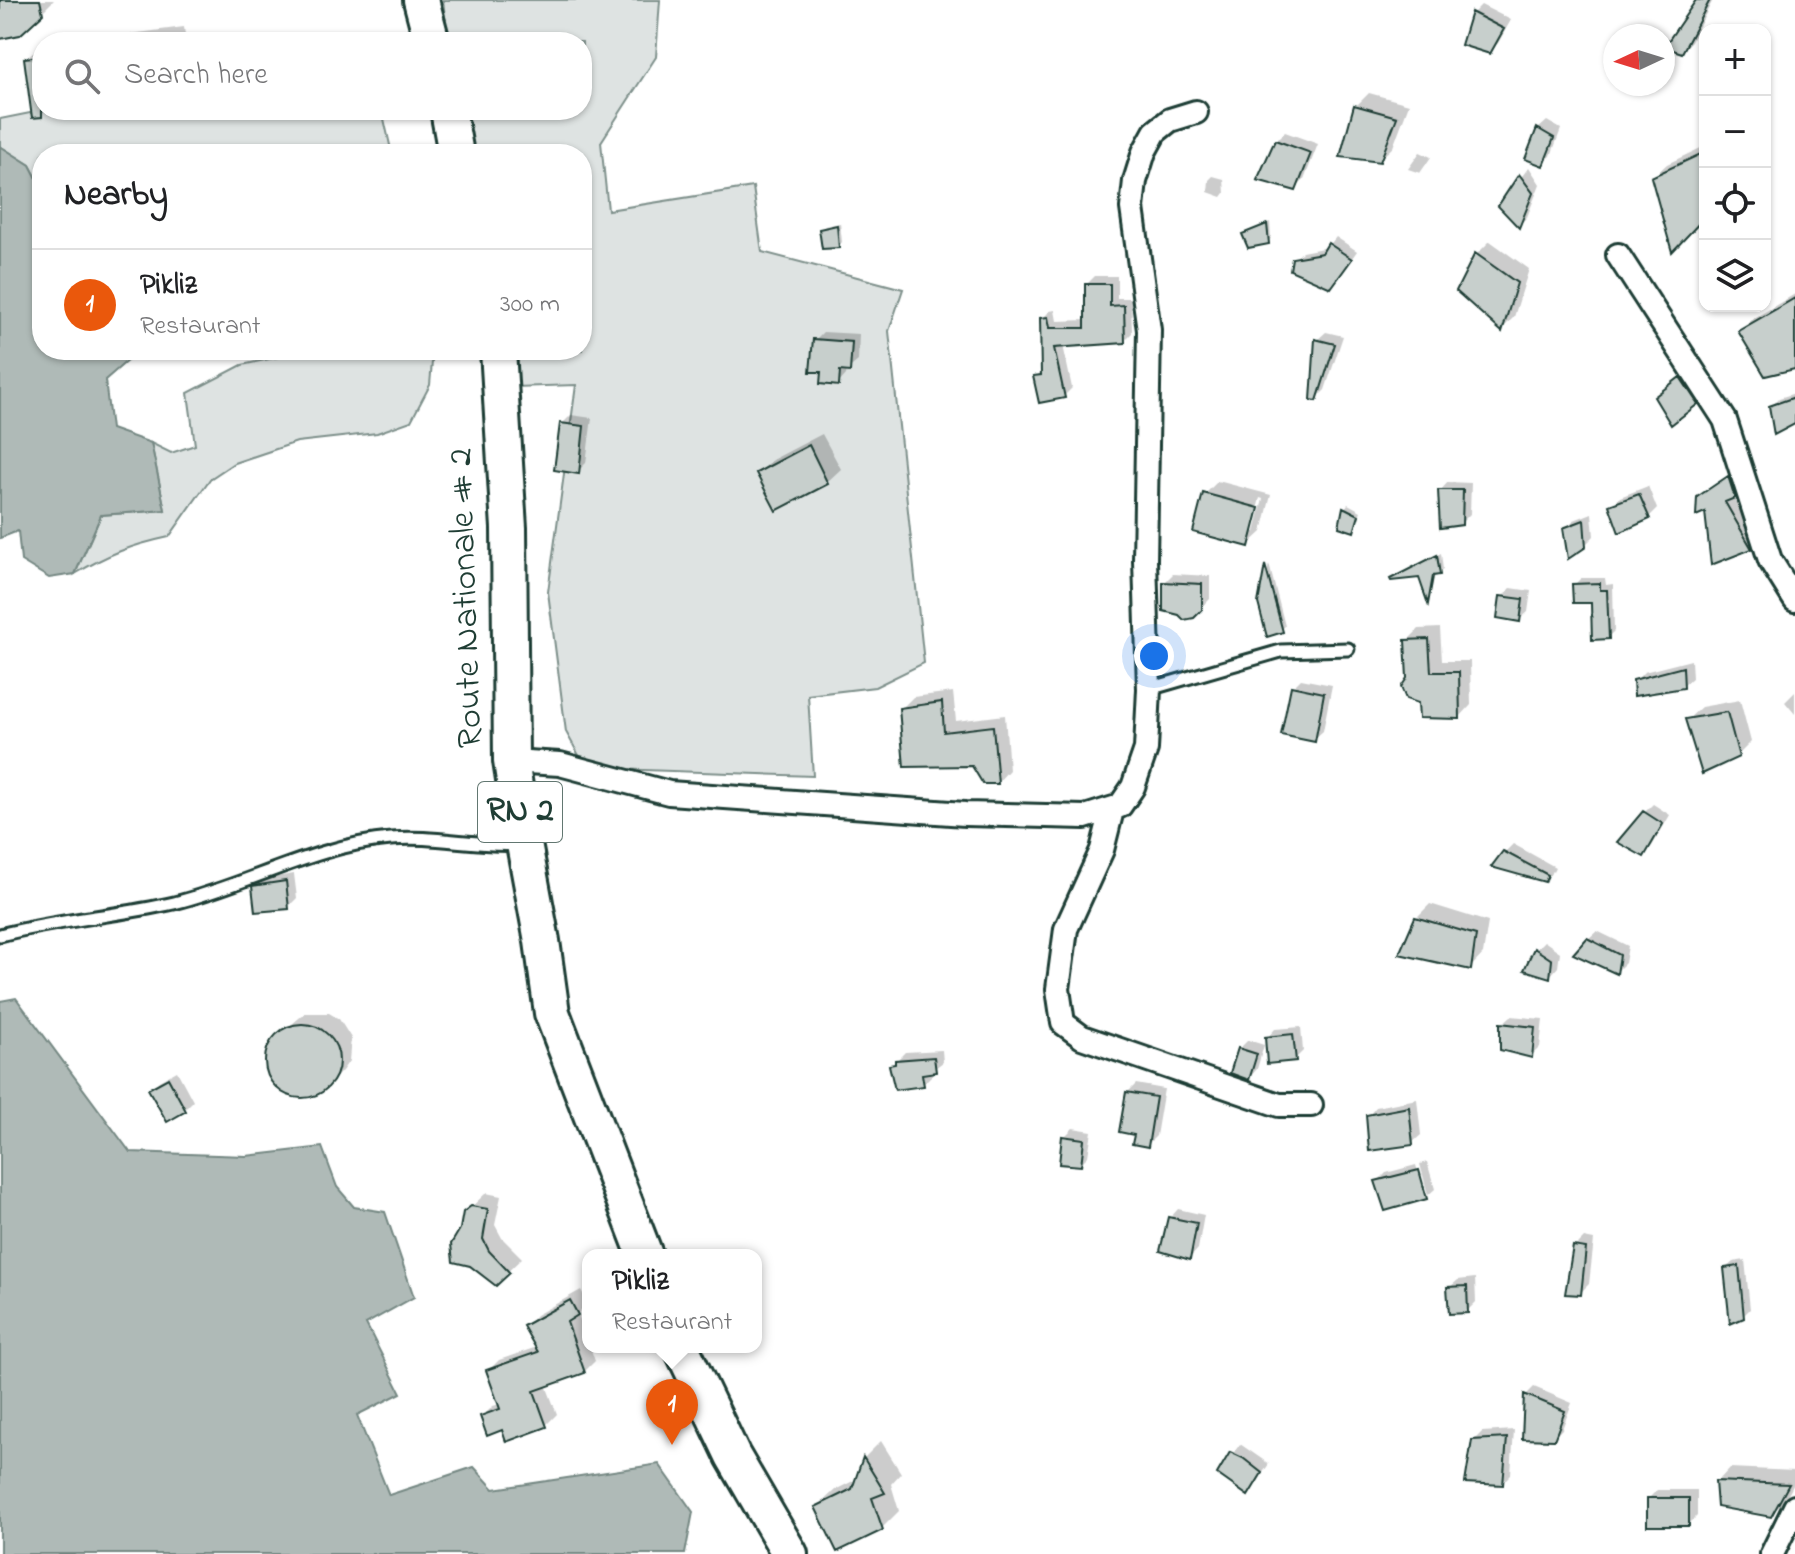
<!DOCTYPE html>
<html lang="en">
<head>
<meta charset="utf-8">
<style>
  body { margin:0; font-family:"Indie Flower",sans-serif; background:#f2f2f2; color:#202124 }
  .controls { position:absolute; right:24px; top:24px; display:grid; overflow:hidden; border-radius:16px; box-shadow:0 2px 6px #0004 }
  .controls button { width:72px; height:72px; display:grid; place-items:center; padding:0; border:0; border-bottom:2px solid #e0e0e0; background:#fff; color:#202124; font:40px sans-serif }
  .compass { position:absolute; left:1603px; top:24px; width:72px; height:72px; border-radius:50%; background:#fff; box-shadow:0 2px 6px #0004; rotate:266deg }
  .you { position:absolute; left:1154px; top:656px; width:28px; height:28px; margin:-20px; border:6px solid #fff; border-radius:50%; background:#1a73e8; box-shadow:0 0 0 12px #1a73e833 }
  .badge { display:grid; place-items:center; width:52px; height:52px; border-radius:50%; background:#ea580c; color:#fff; font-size:26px; font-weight:700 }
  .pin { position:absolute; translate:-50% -66px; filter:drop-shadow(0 2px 4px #0008) }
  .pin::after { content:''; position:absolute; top:42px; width:28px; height:24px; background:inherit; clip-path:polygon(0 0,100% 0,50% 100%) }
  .popup { position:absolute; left:582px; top:1249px; width:180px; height:104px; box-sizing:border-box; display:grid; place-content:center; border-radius:16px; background:#fff; filter:drop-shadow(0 2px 6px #0005); font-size:26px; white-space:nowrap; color:#757577 }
  .popup b { font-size:30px; color:#202124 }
  .popup::after { content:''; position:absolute; left:50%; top:100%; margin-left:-16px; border:16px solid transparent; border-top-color:#fff }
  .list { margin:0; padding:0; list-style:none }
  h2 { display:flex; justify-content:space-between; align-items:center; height:104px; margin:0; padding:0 32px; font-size:34px }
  h2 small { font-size:26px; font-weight:400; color:#757577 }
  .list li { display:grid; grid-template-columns:52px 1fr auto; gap:24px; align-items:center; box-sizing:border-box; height:112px; padding:0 32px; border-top:2px solid #e0e0e0 }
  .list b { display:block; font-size:30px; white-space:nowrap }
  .list p { margin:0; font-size:26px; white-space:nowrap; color:#757577 }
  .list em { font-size:26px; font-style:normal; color:#757577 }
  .icon { flex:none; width:44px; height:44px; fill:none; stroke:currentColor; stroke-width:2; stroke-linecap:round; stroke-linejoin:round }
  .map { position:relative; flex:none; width:1795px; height:1554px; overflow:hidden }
  .search { position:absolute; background:#fff; box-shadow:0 2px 6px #0004; left:32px; top:32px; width:560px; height:88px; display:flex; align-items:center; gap:20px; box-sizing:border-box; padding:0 28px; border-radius:32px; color:#757577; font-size:30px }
  .panel { position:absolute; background:#fff; box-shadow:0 2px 6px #0004; left:32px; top:144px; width:560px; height:216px; border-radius:32px }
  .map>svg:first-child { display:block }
  .green { fill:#dee3e2; stroke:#7e908b; stroke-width:2 }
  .water { fill:#afbab7; stroke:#758883; stroke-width:2 }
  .shadow { fill:#0003; fill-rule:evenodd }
  .building { fill:#c7cfcc; stroke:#1f3d34; stroke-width:2 }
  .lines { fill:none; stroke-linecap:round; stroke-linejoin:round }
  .lane-casing { stroke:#1f3d34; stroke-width:17 }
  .street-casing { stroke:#1f3d34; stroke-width:28 }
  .primary-casing { stroke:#1f3d34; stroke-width:40 }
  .lane { stroke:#fff; stroke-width:11 }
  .street { stroke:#fff; stroke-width:22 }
  .primary { stroke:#fff; stroke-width:34 }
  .labels { text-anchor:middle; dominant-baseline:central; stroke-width:6; stroke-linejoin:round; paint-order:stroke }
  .shield { fill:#fff; stroke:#627771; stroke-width:2 }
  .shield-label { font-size:34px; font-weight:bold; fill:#1f3d34 }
  .street-label { font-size:36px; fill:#1f3d34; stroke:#fff }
</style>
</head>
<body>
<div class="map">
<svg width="1795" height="1554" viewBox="0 0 1795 1554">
  <rect width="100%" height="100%" fill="#fff"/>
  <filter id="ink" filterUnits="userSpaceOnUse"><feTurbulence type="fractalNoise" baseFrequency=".0125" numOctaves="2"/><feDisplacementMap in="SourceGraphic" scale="16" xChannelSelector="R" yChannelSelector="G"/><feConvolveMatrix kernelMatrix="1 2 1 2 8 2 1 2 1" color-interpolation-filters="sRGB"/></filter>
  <g filter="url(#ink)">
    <path class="green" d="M443 0H660L656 57 601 142 608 210 753 187 762 252 903 289 889 331 924 663 875 687 808 695 813 776 586 768 566 732 548 592 576 385 514 387 507 350H582V154H468L459 110H582V42H448Z
      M45 110H382L392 154H42V188L30 165 0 146V119Z
      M311 350H433L430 385 411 421 377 433 297 442 234 463 210 479 169 537C132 545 108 554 75 574L101 515 165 510 151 443 171 453 195 445 188 393 242 365Z"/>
    <path class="water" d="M0 146 30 165 42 188V350H123L128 360 105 380 111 429 151 443 165 510 101 515 75 574 49 578 21 561 18 531 0 538Z
      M16 998 130 1152 246 1156 322 1147 337 1187 354 1207 385 1212 414 1297 366 1324 401 1393 357 1415 389 1495 474 1467 494 1489 659 1464 693 1512 685 1554H0V1001Z"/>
    <path class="shadow" d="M0 0H54L42 12 0 37Z
      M1699 0H1713L1691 42 1682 51Z
      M1481 5 1511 20 1498 43 1489 52 1473 13Z
      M184 27 186 42H68Z
      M42 45V91L26 59Z
      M1369 93 1409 104 1393 147 1379 160 1356 106Z
      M1547 121 1561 129 1551 156 1542 164 1538 129Z
      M1285 132 1318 144 1304 180 1295 189 1276 141Z
      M1705 146V215L1653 177 1667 164Z
      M1420 152 1431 157 1420 173 1408 169Z
      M1529 167 1540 184 1527 217 1519 225 1500 205Z
      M1213 176 1224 179 1225 193 1222 197 1208 192 1209 180Z
      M1270 222 1271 238 1268 242 1245 234Z
      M840 223 842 242 839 246 821 230 825 226Z
      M1336 237 1357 251 1338 278 1294 259 1302 252 1328 247Z
      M1490 241 1529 269 1514 317 1502 329 1458 291 1477 254Z
      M1095 276H1117V298H1131L1132 333 1124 341 1063 345 1072 388 1064 396 1036 377 1043 370 1042 319 1050 311 1055 310 1057 321 1087 320V284Z
      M1795 294V367L1740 331 1754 318Z
      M823 332 859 334 858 361 847 370 846 375 838 384 823 370 815 340Z
      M1326 332 1343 336 1325 390 1316 399 1317 340Z
      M1690 370 1705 394 1696 402 1665 389Z
      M1795 393V422L1771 407 1779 398Z
      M571 415 592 418 586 463 578 471 562 424Z
      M822 434 841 469 827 482 777 508 759 473 772 460Z
      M1737 470 1743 488 1735 496 1759 539 1751 547 1699 498Z
      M1218 481 1271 495 1262 532 1248 545 1205 494ZM1260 498 1263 499 1255 532H1251Z
      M1448 482 1471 483 1470 514 1461 523 1440 491Z
      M1648 486 1657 509 1648 518 1612 506 1620 497Z
      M1348 504 1361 511 1354 529 1341 526 1345 508Z
      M1592 513 1594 536 1585 545 1565 529 1574 520Z
      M1441 553 1443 570 1435 574 1429 601 1421 575 1393 579Z
      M1269 564 1285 626 1281 630 1260 603Z
      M1173 574 1210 576V599L1201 608 1165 582Z
      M1581 578H1605L1606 585 1613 584 1614 631 1608 637 1593 601 1574 585Z
      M1511 588 1531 591 1528 612 1519 620 1502 597Z
      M1440 628 1442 661H1470L1471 705 1460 717 1420 701 1409 679 1407 641 1419 629Z
      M1691 660 1692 678 1683 686 1635 681 1644 672Z
      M1301 679 1332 685 1323 731 1314 739 1293 687Z
      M953 692 956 721 1005 715 1009 770 998 782 901 709 913 697Z
      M1795 692V714L1785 702Z
      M1740 700 1751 742 1738 755 1687 720 1701 707Z
      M1653 804 1670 815 1652 846 1643 854 1645 812Z
      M1513 844 1555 867 1553 871 1545 880 1504 853Z
      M294 874 297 898 288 907 254 887 263 879Z
      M1430 904 1488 922 1483 954 1470 968 1416 918Z
      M1597 931 1628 946 1625 963 1616 972 1588 939Z
      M1544 941 1560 952 1558 967 1550 976 1535 950Z
      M305 1013H329L339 1019 351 1038 349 1061 342 1071 328 1085 308 1097 285 1093 276 1086 266 1064 272 1041Z
      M1511 1016 1543 1019 1540 1047 1531 1056 1502 1024Z
      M1301 1027 1303 1051 1295 1059 1267 1038 1275 1029Z
      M1248 1040 1264 1045 1257 1069 1249 1078 1239 1049Z
      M942 1050 943 1062 931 1071 932 1075 923 1084 892 1065 905 1052Z
      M177 1071 193 1101 185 1109 150 1090 159 1081Z
      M1136 1084 1164 1089 1156 1136 1147 1145 1136 1133 1127 1093Z
      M1417 1099 1421 1135 1412 1143 1368 1116 1376 1107Z
      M1073 1128 1092 1131 1088 1156 1080 1164 1064 1137Z
      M1427 1162 1435 1189 1426 1197 1377 1182 1386 1173 1416 1165 1424 1195H1428L1420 1164Z
      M486 1193 501 1196 495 1225 502 1238 522 1258 496 1283 462 1230 465 1213Z
      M1178 1209 1204 1215 1198 1249 1190 1258 1170 1218Z
      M1584 1238 1594 1240 1589 1284 1580 1293 1575 1247Z
      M1745 1260 1750 1309 1743 1316 1726 1268 1733 1262Z
      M1475 1278 1476 1302 1467 1311 1449 1288 1458 1280Z
      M581 1290 588 1303 578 1313 588 1347H590L595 1361 584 1372 546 1385 557 1414 546 1425 503 1428 482 1417 493 1406 500 1404 488 1371 499 1360 537 1347 526 1326 536 1315Z
      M1534 1387 1572 1403 1562 1429 1553 1438 1526 1395Z
      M1514 1430 1511 1474 1502 1483 1473 1441 1482 1432Z
      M881 1441 901 1473 891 1484 899 1511 881 1529 817 1507 835 1490 857 1479 864 1458Z
      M1240 1444 1269 1464 1248 1494 1219 1473Z
      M1730 1468 1795 1471V1482L1784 1502 1770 1515 1717 1482Z
      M1657 1490H1697V1516L1689 1524 1649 1498Z"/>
    <path class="building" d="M0 0H40L43 14 20 35 0 39Z
      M1696 0H1710L1682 53 1664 47Z
      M1471 12 1504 29 1490 54 1461 45Z
      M42 56V117L32 118 24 58Z
      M1354 105 1397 117 1380 162 1340 157Z
      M1537 128 1554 138 1543 166 1525 159Z
      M1275 140 1311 153 1296 191 1257 180Z
      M1705 152V217L1672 252 1651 177Z
      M1519 174 1533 193 1519 228 1498 206Z
      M1267 224 1269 244 1248 248 1242 234Z
      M837 225 839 248 822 249 819 229Z
      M1328 243 1352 259 1331 288 1290 270 1292 258 1322 253Z
      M1475 253 1517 283 1502 332 1456 291Z
      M1085 284H1110V306L1124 305 1125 343 1054 348 1065 398 1039 403 1033 376 1041 375 1040 318 1048 317 1050 328H1085Z
      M1795 298V369L1765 376 1738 331Z
      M813 339 852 342 850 372 840 371 839 386 820 384 821 372H810Z
      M1315 339 1335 344 1317 401 1311 400Z
      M1680 377 1698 404 1671 425 1654 397Z
      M1795 397V424L1774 435 1769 406Z
      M560 423 584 426 579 474 554 470Z
      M809 445 828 484 776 511 756 473Z
      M1728 476 1735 498 1725 502 1752 549 1711 565 1705 512 1696 516 1697 497Z
      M1438 490H1463L1462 525 1440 528Z
      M1203 493 1259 508 1249 547 1193 532Z
      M1639 494 1650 519 1619 533 1609 505Z
      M1343 507 1359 515 1354 532 1339 527Z
      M1584 520 1586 547 1568 559 1563 528Z
      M1437 555 1440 575 1433 576 1428 604 1419 578 1391 581 1390 579Z
      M1265 565 1283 632 1267 637 1258 603Z
      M1163 582 1202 584V610L1194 618 1184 620 1179 615 1163 611Z
      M1600 583V590H1607L1609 639 1592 640 1591 603H1573L1572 584Z
      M1500 596 1523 599 1520 622 1497 618Z
      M1429 639 1431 672H1459L1460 719 1419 718 1418 703 1406 699 1401 687 1407 678 1405 640Z
      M1683 667 1684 688 1634 696 1633 680Z
      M1291 686 1324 693 1315 742 1281 735Z
      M942 702 944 732 993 726 998 784H983L972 766 904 767 899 708Z
      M1727 712 1739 757 1702 774 1685 719Z
      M1643 811 1663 824 1644 857 1617 842Z
      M1503 851 1548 875 1545 882 1491 867Z
      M286 881 289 909 255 912 252 886Z
      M1415 917 1476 935 1471 970 1399 954Z
      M1587 938 1620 955 1617 974 1573 954Z
      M1534 948 1552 960 1550 978 1524 970Z
      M1500 1023 1535 1027 1532 1058 1500 1050Z
      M265 1061a37 37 0 1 1 74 0a37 37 0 1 1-74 0Z
      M1293 1034 1296 1061 1267 1064 1265 1037Z
      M1238 1048 1257 1054 1249 1080 1230 1073Z
      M934 1057 936 1072 922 1074 924 1086 895 1090 889 1065 895 1064V1060Z
      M168 1078 186 1111 167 1122 148 1089Z
      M1126 1092 1156 1097 1148 1147 1132 1144 1134 1135 1119 1132Z
      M1409 1107 1413 1145 1369 1151 1366 1115Z
      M1062 1136 1084 1139 1081 1166 1059 1164Z
      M1419 1170 1427 1199 1385 1211 1375 1181Z
      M471 1206 488 1209 483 1239 489 1251 510 1273 496 1286 470 1266 453 1262 451 1244 460 1229 463 1212Z
      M1168 1217 1197 1223 1190 1260 1160 1251Z
      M1573 1246 1586 1248 1581 1295 1565 1294Z
      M1739 1266 1744 1318 1730 1324 1724 1268Z
      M1467 1286 1468 1313 1449 1314 1447 1287Z
      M570 1300 578 1315 567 1322 585 1373 534 1391 547 1427 506 1442 502 1430 487 1436 480 1416 500 1409 486 1370 538 1352 523 1326Z
      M1524 1394 1565 1411 1554 1440 1522 1439Z
      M1507 1438 1503 1485 1465 1483 1472 1440Z
      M1230 1452 1243 1458 1262 1473 1248 1496 1217 1474Z
      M863 1457 885 1493 872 1498 883 1530 837 1552 815 1507 852 1489Z
      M1715 1481 1789 1484 1771 1517 1717 1507Z
      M1647 1498H1689V1526H1647Z"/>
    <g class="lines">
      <g class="lane-casing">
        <path id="lane" d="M1149 689 1281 651 1348 649
          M0 935C57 920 117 916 174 903 248 885 315 845 391 839 434 835 476 847 519 844"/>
      </g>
      <g class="street-casing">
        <path id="street" d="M1618 255 1725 420 1770 560 1795 600
          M511 761 560 764 669 793 965 814 1085 817 1120 806 1133 787 1146 749 1149 689 1145 560 1149 330 1132 208 1135 181 1144 152 1155 132 1170 120 1196 112
          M1112 810 1102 850 1066 929 1058 989 1063 1023 1082 1037 1279 1105H1311
          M1772 1554 1795 1507"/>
      </g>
      <g class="primary-casing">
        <path id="primary" d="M421 0 432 42
          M448 110 456 154
          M498 350 509 528 511 761 524 844 542 941 552 1013 645 1255
          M681 1347 733 1456 790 1554"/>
      </g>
      <use href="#lane" class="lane"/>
      <use href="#street" class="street"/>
      <use href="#primary" class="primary"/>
    </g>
  </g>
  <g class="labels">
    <rect class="shield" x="478" y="782" width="84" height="60" rx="6"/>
    <g class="shield-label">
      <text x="520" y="812">RN 2</text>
    </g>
    <g class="street-label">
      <text transform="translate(467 598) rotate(-92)">Route Nationale # 2</text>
    </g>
  </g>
</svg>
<div class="controls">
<button>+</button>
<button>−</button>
<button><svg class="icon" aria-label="locate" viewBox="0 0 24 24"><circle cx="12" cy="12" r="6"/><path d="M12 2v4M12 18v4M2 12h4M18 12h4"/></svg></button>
<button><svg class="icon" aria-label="layers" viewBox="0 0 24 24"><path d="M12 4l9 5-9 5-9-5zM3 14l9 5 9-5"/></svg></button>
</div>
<svg class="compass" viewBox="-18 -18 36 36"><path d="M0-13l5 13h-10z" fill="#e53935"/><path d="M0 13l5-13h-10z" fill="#757577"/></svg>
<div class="you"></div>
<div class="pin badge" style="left:672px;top:1445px">1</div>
<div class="popup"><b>Pikliz</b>Restaurant</div>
<div class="search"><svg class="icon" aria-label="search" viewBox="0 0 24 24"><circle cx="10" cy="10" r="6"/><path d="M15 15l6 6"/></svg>Search here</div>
<section class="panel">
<h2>Nearby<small></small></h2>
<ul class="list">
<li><span class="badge">1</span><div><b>Pikliz</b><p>Restaurant</p></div><em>300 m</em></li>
</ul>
</section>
</div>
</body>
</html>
